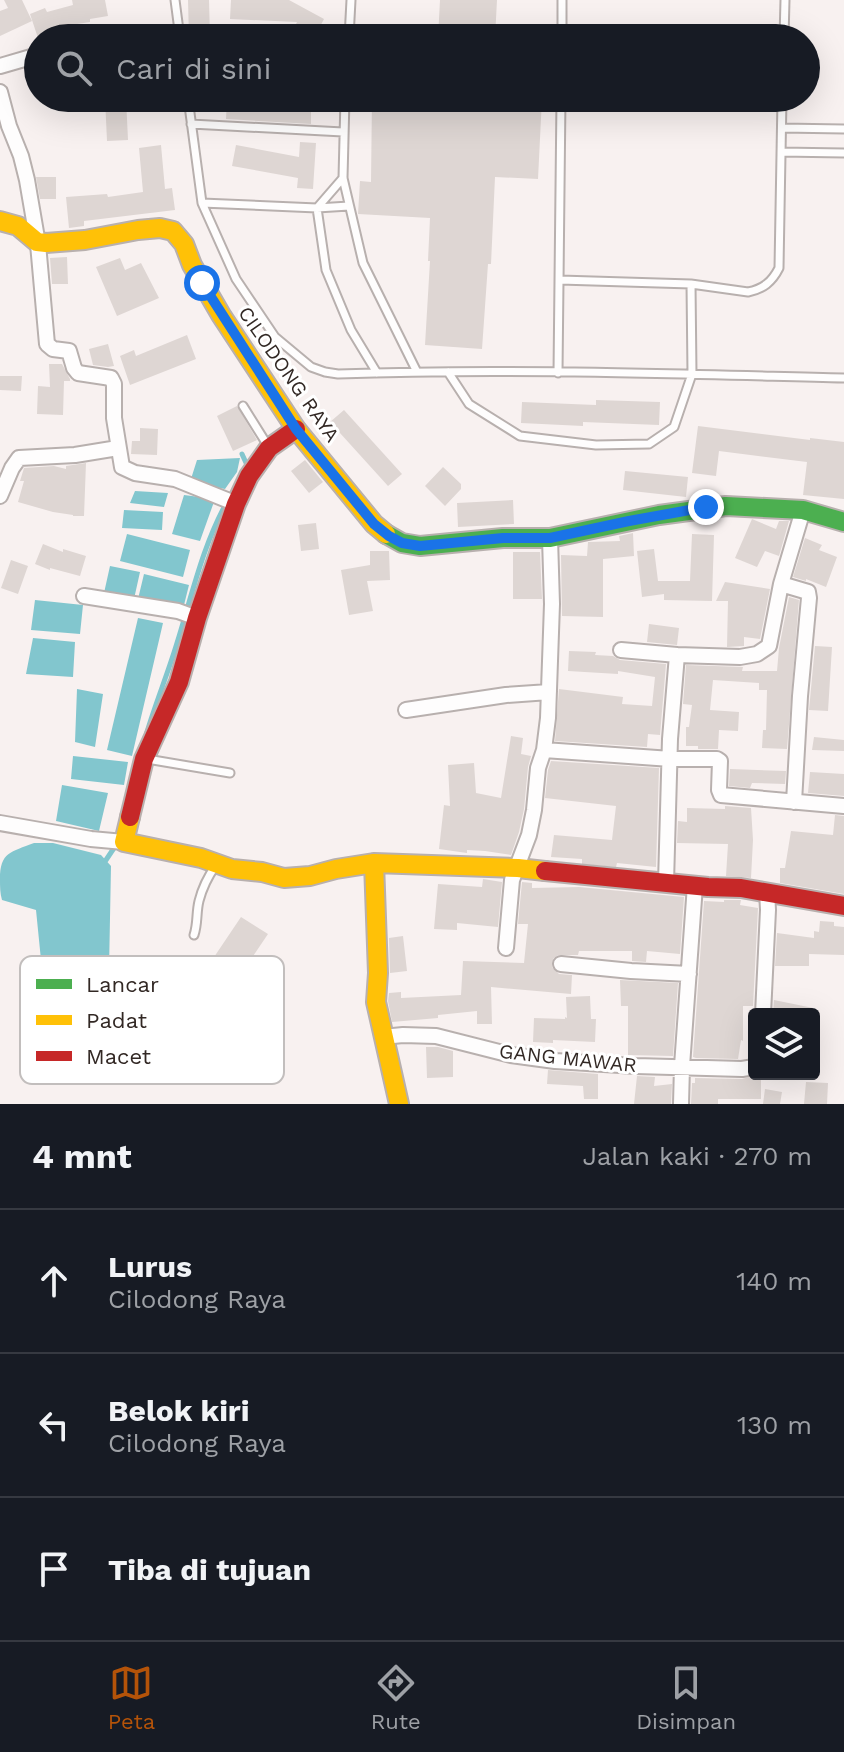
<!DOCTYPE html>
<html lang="id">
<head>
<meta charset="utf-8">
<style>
  body { margin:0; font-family:"Work Sans",sans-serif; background:#242831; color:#f1f3f6 }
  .controls { position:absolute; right:24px; bottom:24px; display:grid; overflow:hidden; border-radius:8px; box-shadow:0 8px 32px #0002 }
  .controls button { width:72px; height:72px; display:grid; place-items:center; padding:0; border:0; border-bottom:2px solid #363941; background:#171b24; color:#f1f3f6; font:40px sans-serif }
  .stop { position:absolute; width:24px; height:24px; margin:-18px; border:6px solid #1a73e8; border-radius:50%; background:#fff }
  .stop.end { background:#1a73e8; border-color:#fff; box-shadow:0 2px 8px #0008 }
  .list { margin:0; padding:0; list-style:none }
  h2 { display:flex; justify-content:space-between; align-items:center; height:104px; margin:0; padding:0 32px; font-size:34px }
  h2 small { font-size:26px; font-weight:400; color:#9ea1a6 }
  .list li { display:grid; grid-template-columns:52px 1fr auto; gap:24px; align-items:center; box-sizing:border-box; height:144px; padding:0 32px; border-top:2px solid #363941 }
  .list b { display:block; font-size:30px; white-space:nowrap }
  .list p { margin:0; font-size:26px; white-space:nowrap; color:#9ea1a6 }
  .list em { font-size:26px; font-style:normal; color:#9ea1a6 }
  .icon { flex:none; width:44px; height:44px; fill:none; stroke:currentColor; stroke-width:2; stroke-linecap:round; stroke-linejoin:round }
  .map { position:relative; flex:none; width:844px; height:1104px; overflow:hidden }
  .search { position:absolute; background:#171b24; box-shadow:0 8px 32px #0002; left:24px; right:24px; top:24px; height:88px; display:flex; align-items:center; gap:20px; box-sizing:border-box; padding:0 28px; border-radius:44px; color:#9ea1a6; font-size:30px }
  .sheet { height:536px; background:#171b24 }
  nav { display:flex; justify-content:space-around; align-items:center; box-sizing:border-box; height:112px; border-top:2px solid #363941; background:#171b24; font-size:22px; color:#9ea1a6 }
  nav a { display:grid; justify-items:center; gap:4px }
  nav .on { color:#b45309 }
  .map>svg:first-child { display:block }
  .water { fill:#82c6ce }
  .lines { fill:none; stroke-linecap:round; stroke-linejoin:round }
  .stream { stroke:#82c6ce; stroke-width:5 }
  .building { fill:#ded6d3 }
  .lane-casing { stroke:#b8b0ae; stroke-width:11 }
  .street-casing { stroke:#b8b0ae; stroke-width:18 }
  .fast-casing { stroke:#b8b0ae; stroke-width:22 }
  .slow-casing { stroke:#b8b0ae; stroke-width:22 }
  .jam-casing { stroke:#b8b0ae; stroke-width:22 }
  .lane { stroke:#fefdfd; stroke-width:7 }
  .street { stroke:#fefdfd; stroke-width:14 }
  .fast { stroke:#4caf50; stroke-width:18 }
  .slow { stroke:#ffc107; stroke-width:18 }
  .jam { stroke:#c62828; stroke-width:18 }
  .route { stroke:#1a73e8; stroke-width:10 }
  .labels { text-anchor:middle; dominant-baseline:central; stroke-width:6; stroke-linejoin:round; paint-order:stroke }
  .street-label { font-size:20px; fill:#322824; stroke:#fff }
  .key { fill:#fff; stroke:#c2bebd; stroke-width:2 }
  .key-label { font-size:22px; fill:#322824 }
</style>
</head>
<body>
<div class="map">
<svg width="844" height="1104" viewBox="0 0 844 1104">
  <rect width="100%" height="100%" fill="#f8f1f0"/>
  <path class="water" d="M240 458 237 472 225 489 190 482 197 460Z
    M135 491 168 493 164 507 130 503Z
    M184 495 215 499 200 541 172 534Z
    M124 510 163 512 162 530 122 528Z
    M127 534 190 550 183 577 120 561Z
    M110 566 140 572 134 599 104 593Z
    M144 574 189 585 183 609 138 599Z
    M35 600 83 605 80 634 31 630Z
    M138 618 163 623 132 756 107 750Z
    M33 638 75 642 73 677 26 674Z
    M77 689 103 694 95 747 75 742Z
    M73 756 128 762 124 785 71 779Z
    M62 785 108 793 99 831 56 821Z
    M34 843H53L101 855 111 866 109 970H42L36 910 2 900C0 893 0 887 0 879 0 852 11 852 34 843Z"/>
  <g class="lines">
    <path class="stream" d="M242 454 247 465 246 467
      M147 732C156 702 168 673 177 643 192 595 203 544 228 500
      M106 860 114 848"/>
  </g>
  <path class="building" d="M4 0H22L32 21 0 36V11L8 8Z
    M72 0H105L108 16 90 19V22L71 25 72 27 54 33 55 35 38 38 30 14 45 8 47 12 73 5Z
    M188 0H209L210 38H189Z
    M231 0H289L324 19 314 38H289L297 22 230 19Z
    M440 0H497L495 38H438Z
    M105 98H126L128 140 107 141Z
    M227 98 311 100V124L226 119Z
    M321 98H338V111L320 110Z
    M372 98H542L538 179 495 177 491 264H488L482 349 425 345 430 261H428L430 218 358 214 360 181 371 182Z
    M300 142 316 143 313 189 297 188 298 178 232 166 236 145 299 157Z
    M161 145 165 189 172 188 175 210 84 221V226L69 228 66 197 107 194 108 197 143 192 139 148Z
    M36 177H56V199H40Z
    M67 257 68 284H52L50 258Z
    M120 258 125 270 141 263 159 298 117 316 96 267Z
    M187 335 196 359 130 385 120 356 134 350 136 356Z
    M108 344 114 366 108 367 93 365 89 349Z
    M49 364H62L70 379V381H64L63 415 37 414 38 386 50 387Z
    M0 376H22L21 391 0 390Z
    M596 400 660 402 659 425 583 422V426L521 423 522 402 596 405Z
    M237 406 257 440 233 451 217 416Z
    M344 410 402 474 388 486 330 422Z
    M698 426 810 440V438L844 442V499L803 495 807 462 719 451 716 476 692 473Z
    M140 428 158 429 157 455 131 454 132 441H140Z
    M305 460 323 482 309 493 291 471Z
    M86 463 84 516H73V515L53 512 18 502 24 481H20L24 468 54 466 66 469V466Z
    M443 467 461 484V489L445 506 425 486Z
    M625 471 688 477 686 497 623 490Z
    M513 500 514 524 458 527 457 503Z
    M752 519 776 529 779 521H789L779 556 765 551 757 567 735 558Z
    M316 523 319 549 301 551 298 525Z
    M633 533 634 556 603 559V617L562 616 561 555 587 556 588 542 620 541 619 536Z
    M692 534 714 535 712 601 664 600V594L642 597 637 551 654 549 658 581H690Z
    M805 538 822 545 819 550 837 557 826 587 806 579V581L793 577Z
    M43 544 63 552V549L86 556 80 576 50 568V570L35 564Z
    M370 551H389L390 580 367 581 373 611 349 615 341 570 370 565Z
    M513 552H540L542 599H513Z
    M11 560 28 566 18 594 1 588Z
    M725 582 770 589 760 639 744 637V646L727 647 728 601H716Z
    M789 597 799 600 787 749 762 748 763 730H766L767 690H759V683L713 680 710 710 739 712 738 731 719 730 718 749H698V746H686V727H689L692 705 683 704 686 665 743 667 742 671H777L779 648Z
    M649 624 679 628 677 645 647 642Z
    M815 646 832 647 828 711 809 710Z
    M569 651 596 652 595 655 613 656 620 660 666 664 660 735 648 734 647 747 555 741 559 689 623 697 622 704 652 706 655 677 618 671V674L568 671Z
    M511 736 523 738 521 754 531 756 528 767 524 809 519 832 511 855 485 851 467 850V853L439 849 444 805 450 806 448 765 474 763 476 793 501 798Z
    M814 737 844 740V751L812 750Z
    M551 761 659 768 656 867 617 863 616 867 582 864V859L551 857 554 835 612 840 616 806 545 798 548 770Z
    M730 769 786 771 785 784 752 783 750 788 729 786Z
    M810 772 844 774V796L808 793Z
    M725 806 751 808 753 840 751 878 726 876 728 844 677 843 678 821 687 822V808L725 809Z
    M835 815 844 816V894L780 883V868H785L791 831 833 835Z
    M483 879 502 882 498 927 457 923V930L434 929 438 884 482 887Z
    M522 882 532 883V888L579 887 684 897 680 954 647 951 646 962 632 961V951H579L578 955H558L553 959 552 967 559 974 572 975 571 994 491 987 492 1024H477V1011L438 1015V1018L392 1022 388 1001 389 993 401 992V998L461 995 463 961 524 963 528 924H518Z
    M724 900H741L740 905 758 908 753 1006H743V1041L741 1040 738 1059 696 1058 693 1057 704 901 724 902Z
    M241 917 268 934 235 983 208 966Z
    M820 921 834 922V926L844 927V955L809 954V966H775L777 933 814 938V931L819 932Z
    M403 936 407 971 390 973 389 938Z
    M620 980 678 983 673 1056 628 1055V1006H621Z
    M590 996 591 1019H596L595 1042 553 1040V1043L533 1042 534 1018 565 1019V1017L567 1018 566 997Z
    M774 1000 813 1008 812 1014H773Z
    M426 1047H438L453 1051V1077L427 1078Z
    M548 1070 598 1074V1099H584L583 1086 547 1084Z
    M761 1074V1099H718V1104H691L692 1083H695V1078L742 1079Z
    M637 1076 655 1077 654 1086 672 1084 671 1104H634Z
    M806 1082 828 1083 827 1104H804Z
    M765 1089 782 1092 780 1104H763Z"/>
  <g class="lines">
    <g class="lane-casing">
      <path id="lane" d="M175 0 180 38
        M349 38 351 0
        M562 38V0
        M784 38 785 0
        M188 98 202 203 317 208 349 206
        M345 98 343 178 363 263 417 372
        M191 124 343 132
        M782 128 844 129
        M781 152 844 153
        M343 178 317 208 326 270 351 330 377 373
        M202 203 236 279 275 337 311 367 325 372 338 374C507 368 676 374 844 378
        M560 280 691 284
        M448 372 469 404 520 436 596 445 649 444 674 427 692 374 691 284 748 292C763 289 772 282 779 268L782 98
        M558 373 561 98
        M243 406 268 446
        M147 759 230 773
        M194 935C198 923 196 913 199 901 202 889 209 875 216 865"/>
    </g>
    <g class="street-casing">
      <path id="street" d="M0 66 38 55
        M0 92 9 126 21 156 27 180 38 244 47 344 53 349 69 351 74 368 78 373 111 378 114 384V418L122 467 135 473 175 479 232 502
        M0 496 12 468 19 458 75 455 118 448
        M84 596 178 611 197 618
        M621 650 677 655
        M406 710 506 695 549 692
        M544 750 671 759H717L720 761 719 790 721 795 844 806
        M794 802 800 696 809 598 808 592 781 584 803 510
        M0 823 91 839 124 842
        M666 883 670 739 677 655 740 657 757 654 769 646 781 584
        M506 948 512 880 529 835 534 810 538 768 544 750 548 718 552 604 550 538
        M561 964 631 971 689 974
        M763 1014 768 910 767 891
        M383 1037 403 1035 436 1036 511 1055 555 1061 636 1066 742 1069 754 1067
        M681 1104 682 1066 695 885"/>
    </g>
    <g class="fast-casing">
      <path id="fast" d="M386 534 402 543 420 546 503 538H550L659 515 726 506 803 510 844 522"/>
    </g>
    <g class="slow-casing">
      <path id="slow" d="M0 221 18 226 37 242 46 243 85 240 138 230 160 228 173 231 184 244 192 265 221 315 296 429 374 524 386 534
        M130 817 124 842 201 858 232 869 262 872 284 878 310 876 336 869 374 863
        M399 1104 376 1002 378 973 374 863 518 868 545 871"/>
    </g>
    <g class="jam-casing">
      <path id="jam" d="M130 817 144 759 179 682 197 618 236 504 249 476 269 448 296 429
        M545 871 708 887 741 888 844 906"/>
    </g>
    <use href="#lane" class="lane"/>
    <use href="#street" class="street"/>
    <use href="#fast" class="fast"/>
    <use href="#slow" class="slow"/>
    <use href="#jam" class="jam"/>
  </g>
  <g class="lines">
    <path class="route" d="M202 283 296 429 374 524 389 536 402 543 420 546 503 538H550L629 521 706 507"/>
  </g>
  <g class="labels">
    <g class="street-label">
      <text transform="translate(289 374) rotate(55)">CILODONG RAYA</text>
      <text transform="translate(568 1058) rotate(6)">GANG MAWAR</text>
    </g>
  </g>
  <rect x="20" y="956" width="264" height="128" rx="12" class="key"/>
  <rect x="36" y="979" width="36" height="10" fill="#4caf50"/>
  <rect x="36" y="1015" width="36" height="10" fill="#ffc107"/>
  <rect x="36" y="1051" width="36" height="10" fill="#c62828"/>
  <g class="key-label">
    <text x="86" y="992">Lancar</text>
    <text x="86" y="1028">Padat</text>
    <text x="86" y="1064">Macet</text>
  </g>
</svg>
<div class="controls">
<button><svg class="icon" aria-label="layers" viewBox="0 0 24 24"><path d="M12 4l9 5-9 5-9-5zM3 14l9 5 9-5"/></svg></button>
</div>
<div class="stop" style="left:202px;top:283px"></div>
<div class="stop end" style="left:706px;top:507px"></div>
<div class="search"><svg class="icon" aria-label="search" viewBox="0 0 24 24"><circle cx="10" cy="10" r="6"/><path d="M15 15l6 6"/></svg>Cari di sini</div>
</div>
<section class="sheet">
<h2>4 mnt<small>Jalan kaki · 270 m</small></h2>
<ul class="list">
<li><svg class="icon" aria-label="ahead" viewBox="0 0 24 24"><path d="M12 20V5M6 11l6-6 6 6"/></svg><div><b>Lurus</b><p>Cilodong Raya</p></div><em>140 m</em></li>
<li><svg class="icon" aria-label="left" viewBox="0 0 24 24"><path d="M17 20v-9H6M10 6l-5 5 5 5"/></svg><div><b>Belok kiri</b><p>Cilodong Raya</p></div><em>130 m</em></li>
<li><svg class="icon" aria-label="arrive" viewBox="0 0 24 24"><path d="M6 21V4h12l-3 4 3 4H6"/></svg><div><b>Tiba di tujuan</b></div></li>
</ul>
</section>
<nav>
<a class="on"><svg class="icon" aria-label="map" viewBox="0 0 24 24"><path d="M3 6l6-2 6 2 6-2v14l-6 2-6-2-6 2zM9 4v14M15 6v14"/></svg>Peta</a>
<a><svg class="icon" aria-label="directions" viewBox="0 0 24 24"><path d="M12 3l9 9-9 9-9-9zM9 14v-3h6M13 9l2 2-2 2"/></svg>Rute</a>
<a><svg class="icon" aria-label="saved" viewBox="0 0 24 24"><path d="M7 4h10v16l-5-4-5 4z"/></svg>Disimpan</a>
</nav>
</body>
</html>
